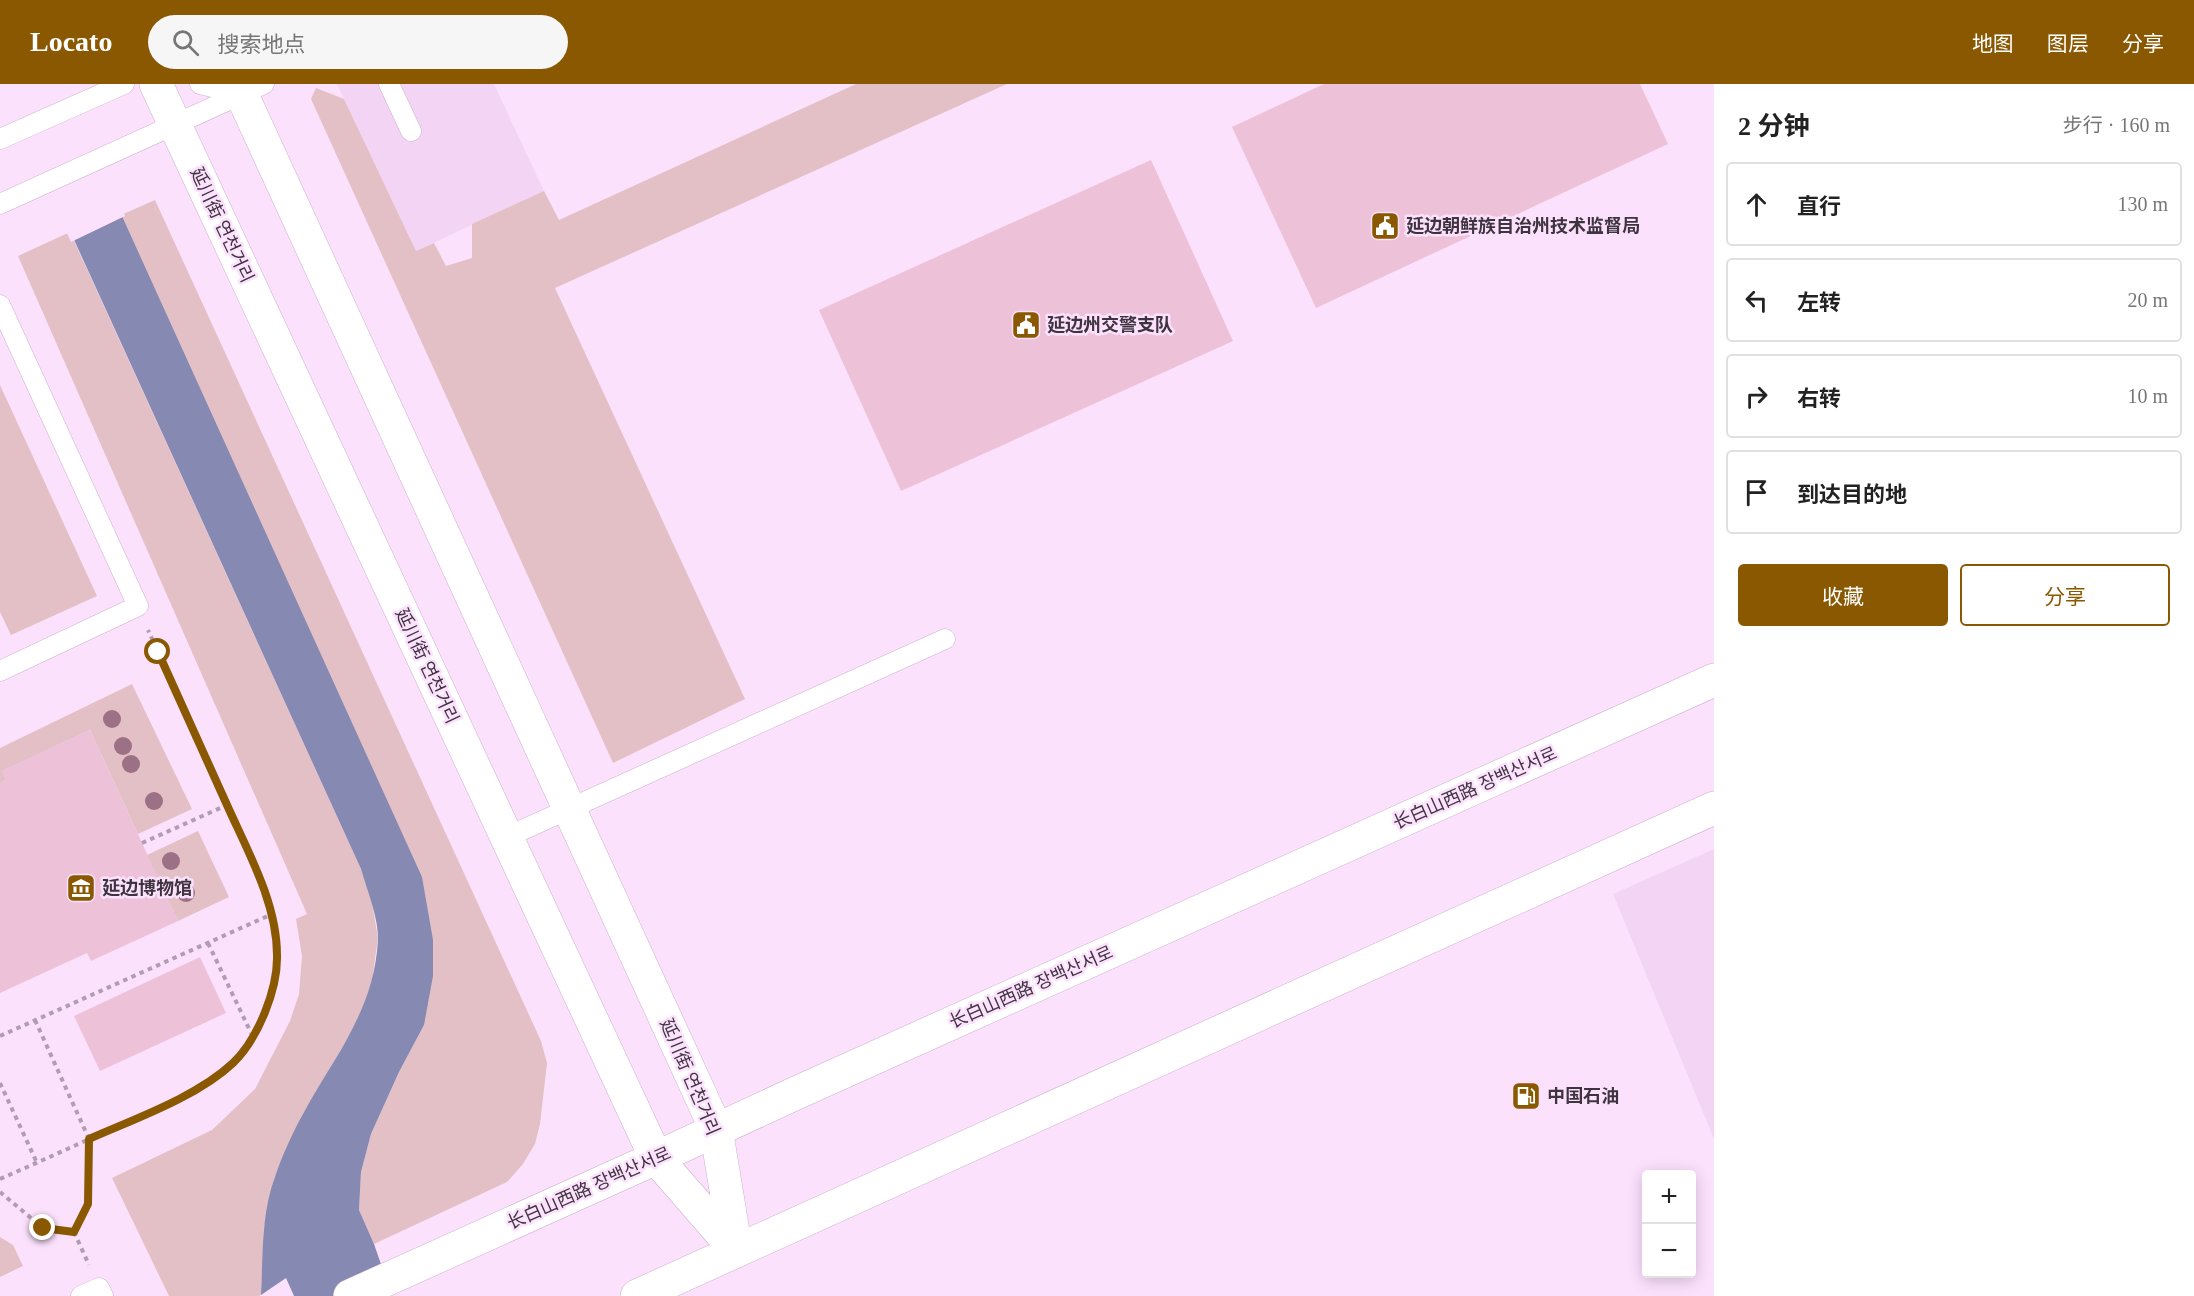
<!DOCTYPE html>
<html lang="zh">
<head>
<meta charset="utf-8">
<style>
  body { margin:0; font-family:"Times New Roman","Noto Sans SC","Noto Sans KR",serif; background:#f6f6f6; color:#222 }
  .controls { position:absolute; right:18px; bottom:18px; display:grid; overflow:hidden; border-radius:6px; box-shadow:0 3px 15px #0003 }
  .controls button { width:54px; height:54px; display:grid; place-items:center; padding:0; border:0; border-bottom:2px solid #e0e0e0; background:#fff; color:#222; font:30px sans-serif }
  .stop { position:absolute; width:18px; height:18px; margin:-14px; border:4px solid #895800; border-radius:50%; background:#fff }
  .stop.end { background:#895800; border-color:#fff; box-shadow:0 2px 6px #0008 }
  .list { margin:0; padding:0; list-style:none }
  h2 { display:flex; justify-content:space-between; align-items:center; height:78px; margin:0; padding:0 24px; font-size:26px }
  h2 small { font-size:20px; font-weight:400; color:#767676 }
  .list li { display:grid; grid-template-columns:39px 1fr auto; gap:18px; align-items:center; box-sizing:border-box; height:84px; margin:0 12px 12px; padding:0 12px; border:2px solid #e0e0e0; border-radius:6px }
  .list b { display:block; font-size:22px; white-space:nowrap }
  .list em { font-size:20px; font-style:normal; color:#767676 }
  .actions { display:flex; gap:12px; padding:18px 24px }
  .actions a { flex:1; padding:14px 0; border:2px solid #895800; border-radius:6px; text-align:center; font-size:21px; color:#895800 }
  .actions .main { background:#895800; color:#fff }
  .icon { flex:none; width:33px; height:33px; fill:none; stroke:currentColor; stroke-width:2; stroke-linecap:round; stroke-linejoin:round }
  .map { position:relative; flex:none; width:1714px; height:1212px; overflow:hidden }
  header { display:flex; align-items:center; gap:36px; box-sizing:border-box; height:84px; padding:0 30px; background:#895800; color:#fff }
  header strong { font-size:28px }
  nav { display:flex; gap:33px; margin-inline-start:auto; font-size:21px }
  .search { width:420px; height:54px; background:#f6f6f6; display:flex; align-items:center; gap:15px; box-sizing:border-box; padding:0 21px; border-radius:33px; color:#767676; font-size:22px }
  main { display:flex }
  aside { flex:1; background:#fff }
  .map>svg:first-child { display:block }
  .built { fill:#f3d4f5 }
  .green { fill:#e3c0c5 }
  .water { fill:#8689b1 }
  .pier { fill:#fce1fd }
  .building { fill:#edc1d8 }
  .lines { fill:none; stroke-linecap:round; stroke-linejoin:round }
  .service-casing { stroke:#cbb1cc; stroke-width:21 }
  .secondary-casing { stroke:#cbb1cc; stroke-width:34 }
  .primary-casing { stroke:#cbb1cc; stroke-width:34 }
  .path { stroke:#b19db2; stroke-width:4; stroke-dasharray:4.5 4.5; stroke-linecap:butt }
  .service { stroke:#fff; stroke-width:20 }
  .secondary { stroke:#fff; stroke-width:33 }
  .primary { stroke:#fff; stroke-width:33 }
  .tree { fill:#9c7085 }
  .route { stroke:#895800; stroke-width:8 }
  .labels { text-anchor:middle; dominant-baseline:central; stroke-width:5; stroke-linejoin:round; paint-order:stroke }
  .street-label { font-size:18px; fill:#3e343f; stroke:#fce1fd }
  .poi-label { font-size:18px; font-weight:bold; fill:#3e343f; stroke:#fce1fd; text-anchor:start }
</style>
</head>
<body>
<header>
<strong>Locato</strong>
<div class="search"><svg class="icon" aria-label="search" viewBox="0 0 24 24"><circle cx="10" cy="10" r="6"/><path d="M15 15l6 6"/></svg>搜索地点</div>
<nav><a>地图</a><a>图层</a><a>分享</a></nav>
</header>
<main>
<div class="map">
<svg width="1714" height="1212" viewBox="0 0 1714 1212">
  <rect width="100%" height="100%" fill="#fce1fd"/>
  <path class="built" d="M337 0H494L544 107 416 167Z
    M1714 765V1055L1613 810Z"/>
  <path class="green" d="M856 0H1007L555 204 745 615 613 679 311 15 316 4 344 15 416 167 434 159 446 182 472 174V140L544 107 559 136Z
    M155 116 541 957 547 979 540 1040 535 1060 523 1080 507 1098 374 1160 359 1126 361 1088 371 1050 399 988 424 941 121 131Z
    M70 148 361 785 372 819 378 854 372 896 360 933 302 1032 264 1142 261 1211 259 1212H169L112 1094 212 1046 255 1005 290 937 299 910 302 872 296 835 307 830 18 172Z
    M0 301 97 512 11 551 0 528Z
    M132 600 192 725 138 750 90 646 2 687 6 696 0 699V664Z
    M198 747 229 813 178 837 147 771Z
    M0 1153 13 1161 23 1182 0 1193Z"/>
  <path class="water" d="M3 0H62L422 793 433 856V892L424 941 399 988 371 1050 361 1088 359 1126 374 1160 392 1212H294L286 1194 261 1211C263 1172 261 1130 275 1093 282 1072 292 1050 303 1030 335 971 374 927 378 856 379 835 367 806 361 785Z"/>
  <path class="pier" d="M0 0H65L125 132 71 158Z"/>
  <path class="building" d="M1324 0H1640L1668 60 1316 224 1232 43Z
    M1151 76 1233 257 901 407 819 226Z
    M90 646 178 837 91 877 87 869 0 909V699L6 696 1 687Z
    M200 873 226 929 100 987 74 932Z"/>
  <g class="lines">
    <g class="service-casing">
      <path id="service" d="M200 0 241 10
        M389 0 411 47
        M0 55 124 0
        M0 120 264 0
        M0 221 138 522 0 587
        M507 753 945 555
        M81 1212 99 1204 103 1212"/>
    </g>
    <g class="secondary-casing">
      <path id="secondary" d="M156 0 656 1074 736 1166
        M237 0 716 1045 736 1166"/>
    </g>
    <g class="primary-casing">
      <path id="primary" d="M350 1212 656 1074 794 1010 1714 596
        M637 1212 1714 724"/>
    </g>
    <path class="path" d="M142 759 227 721
      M208 859 253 953
      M35 936 89 1055 88 1120 74 1148
      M0 952 270 831
      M0 999 37 1079
      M0 1095C43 1076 86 1057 128 1037 159 1024 212 1001 235 977 259 950 279 906 277 870 274 813 246 762 223 711 198 656 173 601 148 546
      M0 1108 43 1144 74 1148
      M74 1148 89 1181"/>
    <use href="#service" class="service"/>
    <use href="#secondary" class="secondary"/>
    <use href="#primary" class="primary"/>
  </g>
  <g class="tree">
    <circle cx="112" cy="635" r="9"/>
    <circle cx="123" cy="662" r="9"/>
    <circle cx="131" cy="680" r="9"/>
    <circle cx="154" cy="717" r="9"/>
    <circle cx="171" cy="777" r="9"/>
    <circle cx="186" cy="809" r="9"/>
  </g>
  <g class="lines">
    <path class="route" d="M43 1144 74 1148 88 1120 89 1055C134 1035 197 1013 233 979 258 955 278 905 277 871 277 819 248 768 227 721 204 670 181 619 158 568"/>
  </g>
  <defs>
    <g id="civic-square" transform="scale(1.5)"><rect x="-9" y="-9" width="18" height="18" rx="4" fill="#895800" stroke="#fce1fd"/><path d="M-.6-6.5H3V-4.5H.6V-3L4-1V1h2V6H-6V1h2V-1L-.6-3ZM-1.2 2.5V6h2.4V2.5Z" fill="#fff"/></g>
    <g id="museum-square" transform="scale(1.5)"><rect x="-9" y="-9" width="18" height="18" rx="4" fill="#895800" stroke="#fce1fd"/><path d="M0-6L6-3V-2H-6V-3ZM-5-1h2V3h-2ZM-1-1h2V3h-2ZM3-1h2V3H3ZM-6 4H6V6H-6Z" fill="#fff"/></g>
    <g id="fuel-square" transform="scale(1.5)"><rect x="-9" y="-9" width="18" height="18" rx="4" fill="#895800" stroke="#fce1fd"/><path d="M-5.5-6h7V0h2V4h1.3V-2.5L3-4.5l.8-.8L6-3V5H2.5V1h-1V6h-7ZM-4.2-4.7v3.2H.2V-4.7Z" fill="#fff"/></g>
  </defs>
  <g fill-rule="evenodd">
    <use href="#civic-square" x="1385" y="142"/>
    <use href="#civic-square" x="1026" y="241"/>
    <use href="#museum-square" x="81" y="804"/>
    <use href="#fuel-square" x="1526" y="1012"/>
  </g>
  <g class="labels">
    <g class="street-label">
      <text transform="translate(222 141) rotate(65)">延川街 연천거리</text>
      <text transform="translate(427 582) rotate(65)">延川街 연천거리</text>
      <text transform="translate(1475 704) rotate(-24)">长白山西路 장백산서로</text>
      <text transform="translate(1031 903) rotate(-24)">长白山西路 장백산서로</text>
      <text transform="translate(690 993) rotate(67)">延川街 연천거리</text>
      <text transform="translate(589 1104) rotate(-24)">长白山西路 장백산서로</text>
    </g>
    <g class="poi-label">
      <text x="1406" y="142">延边朝鲜族自治州技术监督局</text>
      <text x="1047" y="241">延边州交警支队</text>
      <text x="102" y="804">延边博物馆</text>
      <text x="1547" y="1012">中国石油</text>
    </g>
  </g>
</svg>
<div class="controls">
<button>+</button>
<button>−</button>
</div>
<div class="stop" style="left:158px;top:568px"></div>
<div class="stop end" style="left:43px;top:1144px"></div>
</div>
<aside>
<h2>2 分钟<small>步行 · 160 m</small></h2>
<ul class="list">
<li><svg class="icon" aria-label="ahead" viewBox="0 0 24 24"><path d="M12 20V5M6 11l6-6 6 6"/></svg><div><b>直行</b></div><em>130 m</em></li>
<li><svg class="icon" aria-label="left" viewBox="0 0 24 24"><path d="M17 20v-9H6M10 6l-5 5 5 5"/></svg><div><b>左转</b></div><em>20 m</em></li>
<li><svg class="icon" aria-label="right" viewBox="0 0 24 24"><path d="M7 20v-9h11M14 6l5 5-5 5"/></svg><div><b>右转</b></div><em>10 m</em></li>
<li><svg class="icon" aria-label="arrive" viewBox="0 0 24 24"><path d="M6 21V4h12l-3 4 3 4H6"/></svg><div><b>到达目的地</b></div></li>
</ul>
<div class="actions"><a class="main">收藏</a><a>分享</a></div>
</aside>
</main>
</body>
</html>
